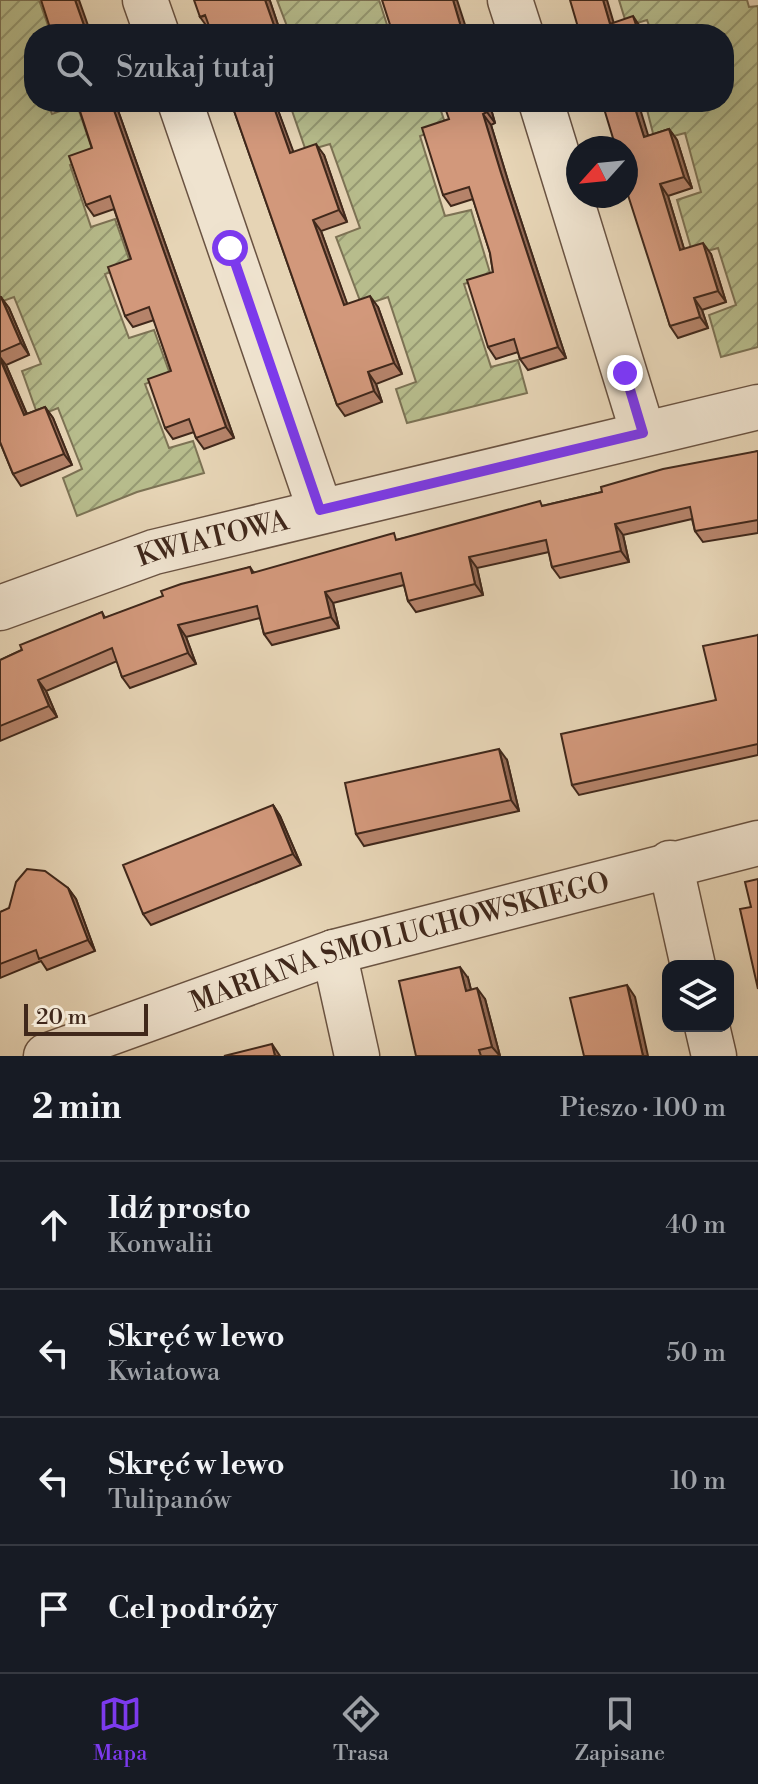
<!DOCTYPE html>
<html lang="pl">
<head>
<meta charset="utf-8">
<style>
  body { margin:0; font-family:"Libre Bodoni",serif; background:#20242c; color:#f1f3f6 }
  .controls { position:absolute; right:24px; bottom:24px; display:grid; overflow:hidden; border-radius:16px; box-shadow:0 8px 32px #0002 }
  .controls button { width:72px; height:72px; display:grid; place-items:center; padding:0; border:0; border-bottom:2px solid #363941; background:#171b24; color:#f1f3f6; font:40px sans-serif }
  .compass { position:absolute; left:566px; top:136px; width:72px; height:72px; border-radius:50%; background:#171b24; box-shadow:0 8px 32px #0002; rotate:243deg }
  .scale { position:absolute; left:24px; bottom:20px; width:124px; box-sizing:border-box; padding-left:8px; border:4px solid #40281b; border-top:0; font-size:22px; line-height:28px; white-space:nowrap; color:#40281b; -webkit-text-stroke:6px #efe3cf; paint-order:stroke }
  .stop { position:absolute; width:24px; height:24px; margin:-18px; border:6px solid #7c3aed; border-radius:50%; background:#fff }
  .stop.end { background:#7c3aed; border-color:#fff; box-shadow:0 2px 8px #0008 }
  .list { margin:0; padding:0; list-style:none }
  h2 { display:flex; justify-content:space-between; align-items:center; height:104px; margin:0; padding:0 32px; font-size:34px }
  h2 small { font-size:26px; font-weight:400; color:#9ea1a6 }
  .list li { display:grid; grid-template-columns:52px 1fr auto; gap:24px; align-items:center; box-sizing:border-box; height:128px; padding:0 32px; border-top:2px solid #363941 }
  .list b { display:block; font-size:30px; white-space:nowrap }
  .list p { margin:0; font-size:26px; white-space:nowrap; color:#9ea1a6 }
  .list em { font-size:26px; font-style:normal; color:#9ea1a6 }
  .icon { flex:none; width:44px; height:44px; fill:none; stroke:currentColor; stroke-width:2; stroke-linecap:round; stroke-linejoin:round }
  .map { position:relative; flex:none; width:758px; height:1056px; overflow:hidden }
  .search { position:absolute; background:#171b24; box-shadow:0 8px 32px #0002; left:24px; right:24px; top:24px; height:88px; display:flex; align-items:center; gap:20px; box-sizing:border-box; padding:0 28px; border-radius:32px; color:#9ea1a6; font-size:30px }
  .sheet { height:616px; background:#171b24 }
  nav { display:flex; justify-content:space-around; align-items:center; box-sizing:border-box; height:112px; border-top:2px solid #363941; background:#171b24; font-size:22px; color:#9ea1a6 }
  nav a { display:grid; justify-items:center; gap:4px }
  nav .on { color:#7c3aed }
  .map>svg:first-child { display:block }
  .garden { fill:url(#garden-furrows); stroke:#7c7254; stroke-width:2 }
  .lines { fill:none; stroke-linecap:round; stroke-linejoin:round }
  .minor-casing { stroke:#6a5342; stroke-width:47 }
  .minor { stroke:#efe3cf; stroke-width:44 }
  .wall { fill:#b5836a; stroke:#40281b; stroke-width:2 }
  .shaded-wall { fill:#936a56; stroke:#40281b; stroke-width:2 }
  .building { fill:#d2987b; stroke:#40281b; stroke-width:2 }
  .route { stroke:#7c3aed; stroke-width:10 }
  .labels { text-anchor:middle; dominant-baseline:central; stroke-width:6; stroke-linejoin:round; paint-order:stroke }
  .street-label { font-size:28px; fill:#40281b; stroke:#efe3cf }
</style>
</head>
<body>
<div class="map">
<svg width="758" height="1056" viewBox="0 0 758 1056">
  <defs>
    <pattern id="garden-furrows" width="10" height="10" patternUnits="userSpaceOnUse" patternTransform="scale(2)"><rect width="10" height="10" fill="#b7bc8c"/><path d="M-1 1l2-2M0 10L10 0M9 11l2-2" fill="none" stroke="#969972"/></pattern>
  </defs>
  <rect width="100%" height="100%" fill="#e6d4b5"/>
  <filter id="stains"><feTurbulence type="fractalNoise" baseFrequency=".0025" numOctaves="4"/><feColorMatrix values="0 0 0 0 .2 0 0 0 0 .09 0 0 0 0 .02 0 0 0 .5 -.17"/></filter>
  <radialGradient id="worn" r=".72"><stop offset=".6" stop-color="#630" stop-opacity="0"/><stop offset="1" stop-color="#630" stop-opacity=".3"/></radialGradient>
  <path class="garden" d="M0 0H39L51 34H34V51L30 53 34 63V102H47L52 114 77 105 94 155 70 165 91 227 115 219 131 265 105 274 129 338 154 330 170 374 145 384 169 448 193 441 204 473 137 492 77 516 63 478 82 469 58 408 38 416 22 371 41 364 14 297 0 302Z
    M277 0H379L390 34H290Z
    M619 0H747L749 7 758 6V347L721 357 709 315 736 305 718 248 693 255 677 200 701 192 685 133 655 141 645 102H724V34H652L647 20 627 26Z
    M289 102H438L446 126 420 136 445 216 471 210 491 276 464 284 491 367 518 360 527 393 407 423 396 389 416 382 388 297 362 306 336 237 360 228 330 144 306 151Z"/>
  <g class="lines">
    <g class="minor-casing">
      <g id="minor">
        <path d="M145 0 157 34"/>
        <path d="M510 0 521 34"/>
        <path d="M180 102 320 510"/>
        <path d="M541 102 643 433"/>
        <path id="s1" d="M0 608 154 552 758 407"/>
        <path d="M670 863 693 966"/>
        <path d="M334 952 357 1056"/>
        <path d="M707 1026 714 1056"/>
        <path id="s2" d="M46 1056 334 952 758 843"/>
      </g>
    </g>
    <use href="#minor" class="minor"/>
  </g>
  <path class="wall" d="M270 1 281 34H212L210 27 208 28 200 17Z
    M77 102H115L234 438 204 449 196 438 194 432 173 439 165 428 171 371 154 320 133 327 125 316 131 259 114 209 94 216 86 205 92 148Z
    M231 102H275L293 152 324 155 347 222 321 231 347 304 378 307 402 374 376 384 382 402 345 416 337 405Z
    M489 102 495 123 491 125 509 184 566 358 528 370 520 359 518 352 496 359 488 347 493 272 490 253 473 199 451 206 443 195 449 119Z
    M669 129 677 140 692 188 668 196 684 249 711 254 726 302 702 310 708 328 678 338 670 326 629 191 648 136Z
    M0 297 9 308 29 355 6 365 27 414 45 407 53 418 72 465 21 486 13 474 0 442Z
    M758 451V533L703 542 695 531 692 519 623 535 629 562 560 578 552 567 549 552 477 568 483 595 416 612 408 601 404 585 333 603 339 628 272 645 264 634 260 618 186 637 196 664 130 688 122 677 117 661 46 691 57 717 0 741V660L102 612 105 618 250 567 254 573 602 492Z
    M758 635V755L579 795 572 785 716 700Z
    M507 760 519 811 364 846 356 834Z
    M273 805 280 816 301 865 151 925 143 914Z
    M68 888 76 899 95 951 47 970 41 961 0 978V912Z
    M468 978 471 990 485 999 500 1056H416Z"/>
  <path class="shaded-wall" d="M75 0H79L91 34H87Z
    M265 0H269L270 1 281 34H277Z
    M453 0H457L468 34H463Z
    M603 0H607L617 34 610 24Z
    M633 16 641 28 643 34H639Z
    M111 102H115L234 438 226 427Z
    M272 102H275L298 164 290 153Z
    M484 102H489L495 123 487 112Z
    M633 102H638L652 148 644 137Z
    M483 114 491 125 509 184 566 358 558 347 501 173Z
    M669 129 677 140 692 188 684 177Z
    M316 144 324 155 347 222 339 210Z
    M660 184 668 196 688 262 680 250Z
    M313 220 321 231 352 317 344 305Z
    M703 243 711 254 726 302 718 291Z
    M370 296 378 307 402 374 394 363Z
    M1 297 9 308 29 355 21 343Z
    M694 298 702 310 708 328 700 317Z
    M0 357 6 365 32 427 24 415Z
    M368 372 376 384 382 402 374 391Z
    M45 407 53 418 72 465 64 454Z
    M615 524 623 535 629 562 621 551Z
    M469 557 477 568 483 595 475 584Z
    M325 592 333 603 339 628 331 617Z
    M178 625 186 637 196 664 188 653Z
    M38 680 46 691 57 717 49 706Z
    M499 749 507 760 519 811 511 800Z
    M273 805 280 816 301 865 293 854Z
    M68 888 76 899 95 951 88 940Z
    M460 967 468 978 474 1002 466 991Z
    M627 985 635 997 648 1056H643Z
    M477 988 485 999 500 1056 492 1047Z
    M272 1044 280 1056H275Z"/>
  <path class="building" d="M41 0H75L87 34H52Z
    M194 0H265L277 34H212L205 15 200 17Z
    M382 0H453L463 34H421V33L416 34H393Z
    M570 0H603L610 24 633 16 639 34H580Z
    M34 44V57L30 45Z
    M77 102H111L226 427 196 438 189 419 165 428 148 379 171 371 149 307 125 316 108 267 131 259 110 196 86 205 69 156 92 148Z
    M231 102H272L290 153 316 144 339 210 313 220 344 305 370 296 394 363 368 372 374 391 337 405Z
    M443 102H484L487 112 483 114 501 173 558 347 520 359 514 339 488 347 467 280 493 272 490 253 469 187 443 195 422 128 449 119Z
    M602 102H633L644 137 669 129 684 177 660 184 680 250 703 243 718 291 694 298 700 317 670 326 627 192 629 191 626 180V148H616Z
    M0 297H1L21 343 0 352Z
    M0 359 24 415 45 407 64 454 13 474 0 442Z
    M758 451V520L695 531 690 507 615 524 621 551 552 567 546 540 469 557 475 584 408 601 401 573 325 592 331 617 264 634 257 606 178 625 188 653 122 677 112 648 38 680 49 706 0 726V660L22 650 20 645 102 612 104 618 163 596 161 591 181 584 250 567 252 573 394 533 396 540 540 501 542 506 602 492 601 487 663 469Z
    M758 635V744L572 785 561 734 716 700 703 646Z
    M499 749 511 800 356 834 345 783Z
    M273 805 293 854 143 914 123 865Z
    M27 869 45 871 68 888 88 940 39 959 36 950 0 964V912L9 908 16 882Z
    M758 879V989L740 909 751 907 745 882Z
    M460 967 466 991 477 988 492 1047 479 1050 481 1056H416L399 981Z
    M627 985 643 1056H584L570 998Z
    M272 1044 275 1056H224Z"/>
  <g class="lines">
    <path class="route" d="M230 248 320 510 643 433 625 373"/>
  </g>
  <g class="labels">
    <g class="street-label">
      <text stroke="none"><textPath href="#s1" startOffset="224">KWIATOWA</textPath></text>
      <text stroke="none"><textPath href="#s2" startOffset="372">MARIANA SMOLUCHOWSKIEGO</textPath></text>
    </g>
  </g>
  <rect width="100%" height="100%" filter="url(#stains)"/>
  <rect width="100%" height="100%" fill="url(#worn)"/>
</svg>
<div class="controls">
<button><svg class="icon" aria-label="layers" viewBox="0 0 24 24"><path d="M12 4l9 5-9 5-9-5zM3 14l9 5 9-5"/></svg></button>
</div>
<svg class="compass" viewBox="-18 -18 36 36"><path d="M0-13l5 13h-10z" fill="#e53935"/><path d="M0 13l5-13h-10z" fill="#9ea1a6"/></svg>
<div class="scale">20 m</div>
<div class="stop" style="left:230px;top:248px"></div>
<div class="stop end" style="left:625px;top:373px"></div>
<div class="search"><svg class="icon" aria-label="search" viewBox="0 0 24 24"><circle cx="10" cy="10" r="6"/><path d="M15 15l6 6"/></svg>Szukaj tutaj</div>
</div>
<section class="sheet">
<h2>2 min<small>Pieszo · 100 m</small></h2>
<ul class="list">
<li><svg class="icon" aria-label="ahead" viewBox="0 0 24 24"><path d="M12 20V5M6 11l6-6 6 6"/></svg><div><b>Idź prosto</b><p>Konwalii</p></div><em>40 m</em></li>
<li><svg class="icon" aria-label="left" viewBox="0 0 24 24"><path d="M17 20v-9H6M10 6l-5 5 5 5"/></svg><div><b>Skręć w lewo</b><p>Kwiatowa</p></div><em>50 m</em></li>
<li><svg class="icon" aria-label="left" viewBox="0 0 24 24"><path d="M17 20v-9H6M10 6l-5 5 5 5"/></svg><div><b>Skręć w lewo</b><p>Tulipanów</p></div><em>10 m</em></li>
<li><svg class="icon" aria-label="arrive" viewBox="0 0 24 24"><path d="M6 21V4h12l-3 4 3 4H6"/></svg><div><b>Cel podróży</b></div></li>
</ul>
</section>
<nav>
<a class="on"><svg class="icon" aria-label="map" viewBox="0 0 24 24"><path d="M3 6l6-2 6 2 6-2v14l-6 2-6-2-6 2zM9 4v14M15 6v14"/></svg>Mapa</a>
<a><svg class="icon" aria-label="directions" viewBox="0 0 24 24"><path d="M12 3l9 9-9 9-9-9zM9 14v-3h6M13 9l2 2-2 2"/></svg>Trasa</a>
<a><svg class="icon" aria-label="saved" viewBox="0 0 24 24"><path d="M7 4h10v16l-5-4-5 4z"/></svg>Zapisane</a>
</nav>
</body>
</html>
